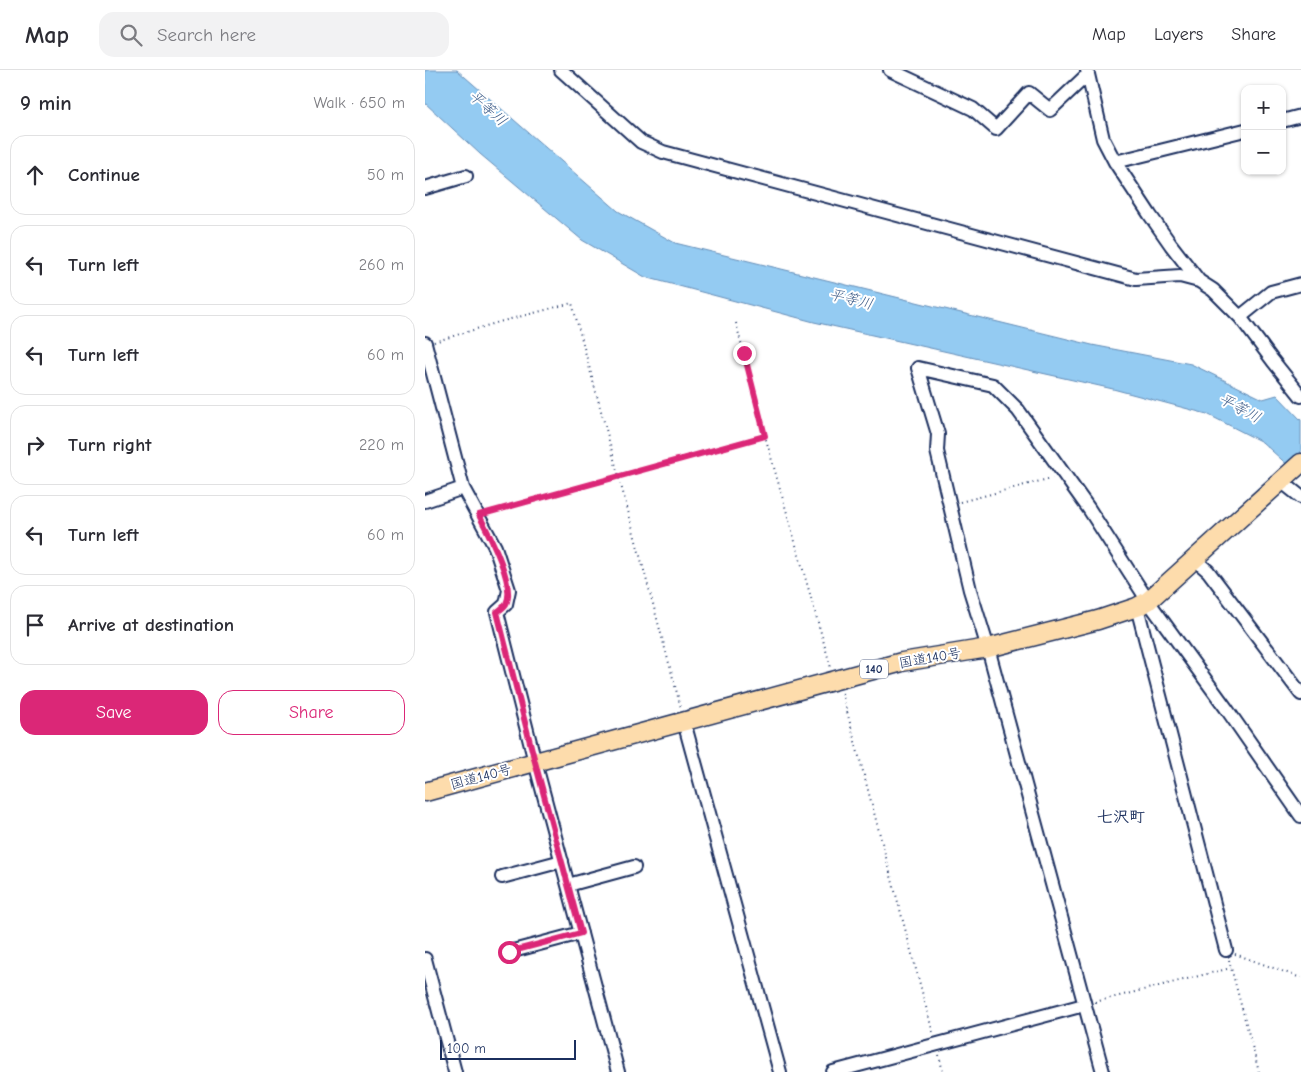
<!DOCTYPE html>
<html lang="en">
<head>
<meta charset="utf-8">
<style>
  body { margin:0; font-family:"Comic Neue","Klee One",sans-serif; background:#f2f2f3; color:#2b2b33 }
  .controls { position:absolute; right:15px; top:15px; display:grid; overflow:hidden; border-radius:10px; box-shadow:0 1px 4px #0004 }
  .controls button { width:45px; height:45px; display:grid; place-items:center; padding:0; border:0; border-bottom:1px solid #e1e1e2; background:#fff; color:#2b2b33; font:25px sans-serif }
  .scale { position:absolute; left:15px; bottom:12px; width:136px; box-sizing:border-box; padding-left:5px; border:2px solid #1b2f5e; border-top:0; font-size:14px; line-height:18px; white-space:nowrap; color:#1b2f5e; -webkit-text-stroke:4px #fff; paint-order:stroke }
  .stop { position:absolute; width:15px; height:15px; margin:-11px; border:4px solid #db2777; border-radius:50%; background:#fff }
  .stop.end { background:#db2777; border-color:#fff; box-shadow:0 1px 5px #0008 }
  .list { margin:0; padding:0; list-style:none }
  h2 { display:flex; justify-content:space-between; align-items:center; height:65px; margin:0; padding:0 20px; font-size:21px }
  h2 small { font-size:16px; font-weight:400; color:#7c7c81 }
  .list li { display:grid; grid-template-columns:32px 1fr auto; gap:15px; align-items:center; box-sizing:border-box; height:80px; margin:0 10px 10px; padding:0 10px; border:1px solid #e1e1e2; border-radius:15px }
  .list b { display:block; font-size:19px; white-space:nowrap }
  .list em { font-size:16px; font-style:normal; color:#7c7c81 }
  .actions { display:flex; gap:10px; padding:15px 20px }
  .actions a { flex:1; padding:11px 0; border:1px solid #db2777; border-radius:15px; text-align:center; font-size:18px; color:#db2777 }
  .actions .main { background:#db2777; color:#fff }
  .icon { flex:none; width:28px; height:28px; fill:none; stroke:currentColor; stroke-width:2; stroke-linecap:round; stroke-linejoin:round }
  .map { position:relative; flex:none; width:876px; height:1002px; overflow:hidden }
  header { display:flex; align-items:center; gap:30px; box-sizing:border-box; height:70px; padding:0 25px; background:#fff; border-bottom:1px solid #e1e1e2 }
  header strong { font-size:24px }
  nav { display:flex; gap:28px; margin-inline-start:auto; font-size:18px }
  .search { width:350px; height:45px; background:#f2f2f3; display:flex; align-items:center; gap:12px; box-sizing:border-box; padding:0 18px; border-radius:15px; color:#7c7c81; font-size:19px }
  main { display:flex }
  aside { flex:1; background:#fff }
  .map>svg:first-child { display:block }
  .water { fill:#94cbf2; stroke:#648db7 }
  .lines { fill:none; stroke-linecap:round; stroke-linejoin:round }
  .minor-casing { stroke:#1b2f5e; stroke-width:16 }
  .highway-casing { stroke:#1b2f5e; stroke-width:21 }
  .path { stroke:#1b2f5e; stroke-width:2; stroke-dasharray:1 4; stroke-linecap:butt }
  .minor { stroke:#fff; stroke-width:12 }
  .highway { stroke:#fddcac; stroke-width:18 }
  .route { stroke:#db2777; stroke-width:6 }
  .labels { text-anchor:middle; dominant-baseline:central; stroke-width:4; stroke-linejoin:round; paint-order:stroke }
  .shield { fill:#fff; stroke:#5f6d8e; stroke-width:1 }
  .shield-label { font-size:12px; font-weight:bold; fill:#1b2f5e }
  .street-label { font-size:14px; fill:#1b2f5e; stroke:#fff }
  .water-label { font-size:15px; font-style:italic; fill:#3f5e8a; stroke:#fff }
  .quarter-label { font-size:16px; font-weight:bold; fill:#1b2f5e; stroke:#fff }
</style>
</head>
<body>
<header>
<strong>Map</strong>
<div class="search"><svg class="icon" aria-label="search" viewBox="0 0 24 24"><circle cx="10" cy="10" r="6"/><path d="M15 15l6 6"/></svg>Search here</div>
<nav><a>Map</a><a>Layers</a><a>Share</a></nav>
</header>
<main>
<aside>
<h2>9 min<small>Walk · 650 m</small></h2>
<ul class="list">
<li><svg class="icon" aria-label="ahead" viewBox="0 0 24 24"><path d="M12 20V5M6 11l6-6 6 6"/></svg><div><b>Continue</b></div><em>50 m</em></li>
<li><svg class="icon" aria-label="left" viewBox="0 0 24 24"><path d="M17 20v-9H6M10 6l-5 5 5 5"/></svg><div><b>Turn left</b></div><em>260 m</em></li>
<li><svg class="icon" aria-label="left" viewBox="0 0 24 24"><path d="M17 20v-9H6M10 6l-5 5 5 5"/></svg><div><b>Turn left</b></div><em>60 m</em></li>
<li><svg class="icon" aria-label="right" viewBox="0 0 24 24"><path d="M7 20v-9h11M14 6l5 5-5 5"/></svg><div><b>Turn right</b></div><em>220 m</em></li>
<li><svg class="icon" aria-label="left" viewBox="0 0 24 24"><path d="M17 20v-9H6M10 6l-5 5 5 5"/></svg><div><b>Turn left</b></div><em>60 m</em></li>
<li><svg class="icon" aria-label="arrive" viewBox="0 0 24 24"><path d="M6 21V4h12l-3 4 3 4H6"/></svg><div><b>Arrive at destination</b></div></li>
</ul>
<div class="actions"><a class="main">Save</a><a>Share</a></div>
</aside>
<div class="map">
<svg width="876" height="1002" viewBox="0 0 876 1002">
  <rect width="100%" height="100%" fill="#fff"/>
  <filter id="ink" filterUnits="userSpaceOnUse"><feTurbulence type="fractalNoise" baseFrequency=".02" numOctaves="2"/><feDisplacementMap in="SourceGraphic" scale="10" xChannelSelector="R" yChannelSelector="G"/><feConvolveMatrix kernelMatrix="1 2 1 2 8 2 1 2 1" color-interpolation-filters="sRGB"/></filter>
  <g filter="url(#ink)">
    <path class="water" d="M0 0H32L193 141 250 173 667 275 766 294 838 329 852 325 876 350V407L837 372 782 344 688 319 389 252 220 207 157 170 55 84 0 33Z"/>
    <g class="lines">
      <g class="minor-casing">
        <path id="minor" d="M136 0 216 72 238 82 711 209 755 206 774 211
          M465 0 548 39 571 59 604 23 625 40 663 4
          M662 0 678 69 690 92 725 145 746 175 774 211 788 220 815 247 848 291 876 326
          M857 51 876 46
          M690 92 820 60
          M0 118 41 106
          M815 247 846 222 876 214
          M0 273 38 418 70 477 84 520 81 534 72 542 110 692 193 1002
          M856 411 876 427
          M0 431 38 418
          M769 489 783 501 876 624
          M712 537 801 880
          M259 652 355 1002
          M77 807 137 791
          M143 815 209 797
          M84 882 156 863
          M0 889 30 1002
          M408 1002 659 935
          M678 1002 563 578 545 520 512 381 513 364 493 298 568 315 593 340 664 439 723 531 801 638 876 746"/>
      </g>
      <g class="highway-casing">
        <path id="highway" d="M0 722 477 592 563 578 673 550 712 537 723 531 876 393"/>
      </g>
      <path class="path" d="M311 253 340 366 406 598
        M9 272 74 252 147 233 256 638
        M535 432 627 408
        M63 443 340 366
        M417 623 508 963
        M810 884 876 908
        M804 890 834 1002
        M670 932 806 898
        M514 985 518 1002"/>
      <use href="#minor" class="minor"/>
      <use href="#highway" class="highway"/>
    </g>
  </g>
  <g class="lines" filter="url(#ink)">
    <path class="route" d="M84 882 156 863 110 692 72 542C75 540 79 537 81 534 91 516 63 462 54 445L340 366 319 283"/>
  </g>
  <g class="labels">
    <rect class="shield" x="435" y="589.5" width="28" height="19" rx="4"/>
    <g class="shield-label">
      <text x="449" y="599">140</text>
    </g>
    <g class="street-label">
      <text transform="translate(505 588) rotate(-10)">国道140号</text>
      <text transform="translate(56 707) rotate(-15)">国道140号</text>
    </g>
    <g class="water-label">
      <text transform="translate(63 38) rotate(42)">平等川</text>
      <text transform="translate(426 229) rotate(14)">平等川</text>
      <text transform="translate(815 338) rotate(28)">平等川</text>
    </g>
    <g class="quarter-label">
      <text x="696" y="747">七沢町</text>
    </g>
  </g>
</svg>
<div class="controls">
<button>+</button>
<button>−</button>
</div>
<div class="scale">100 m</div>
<div class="stop" style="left:84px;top:882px"></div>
<div class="stop end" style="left:319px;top:283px"></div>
</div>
</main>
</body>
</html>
